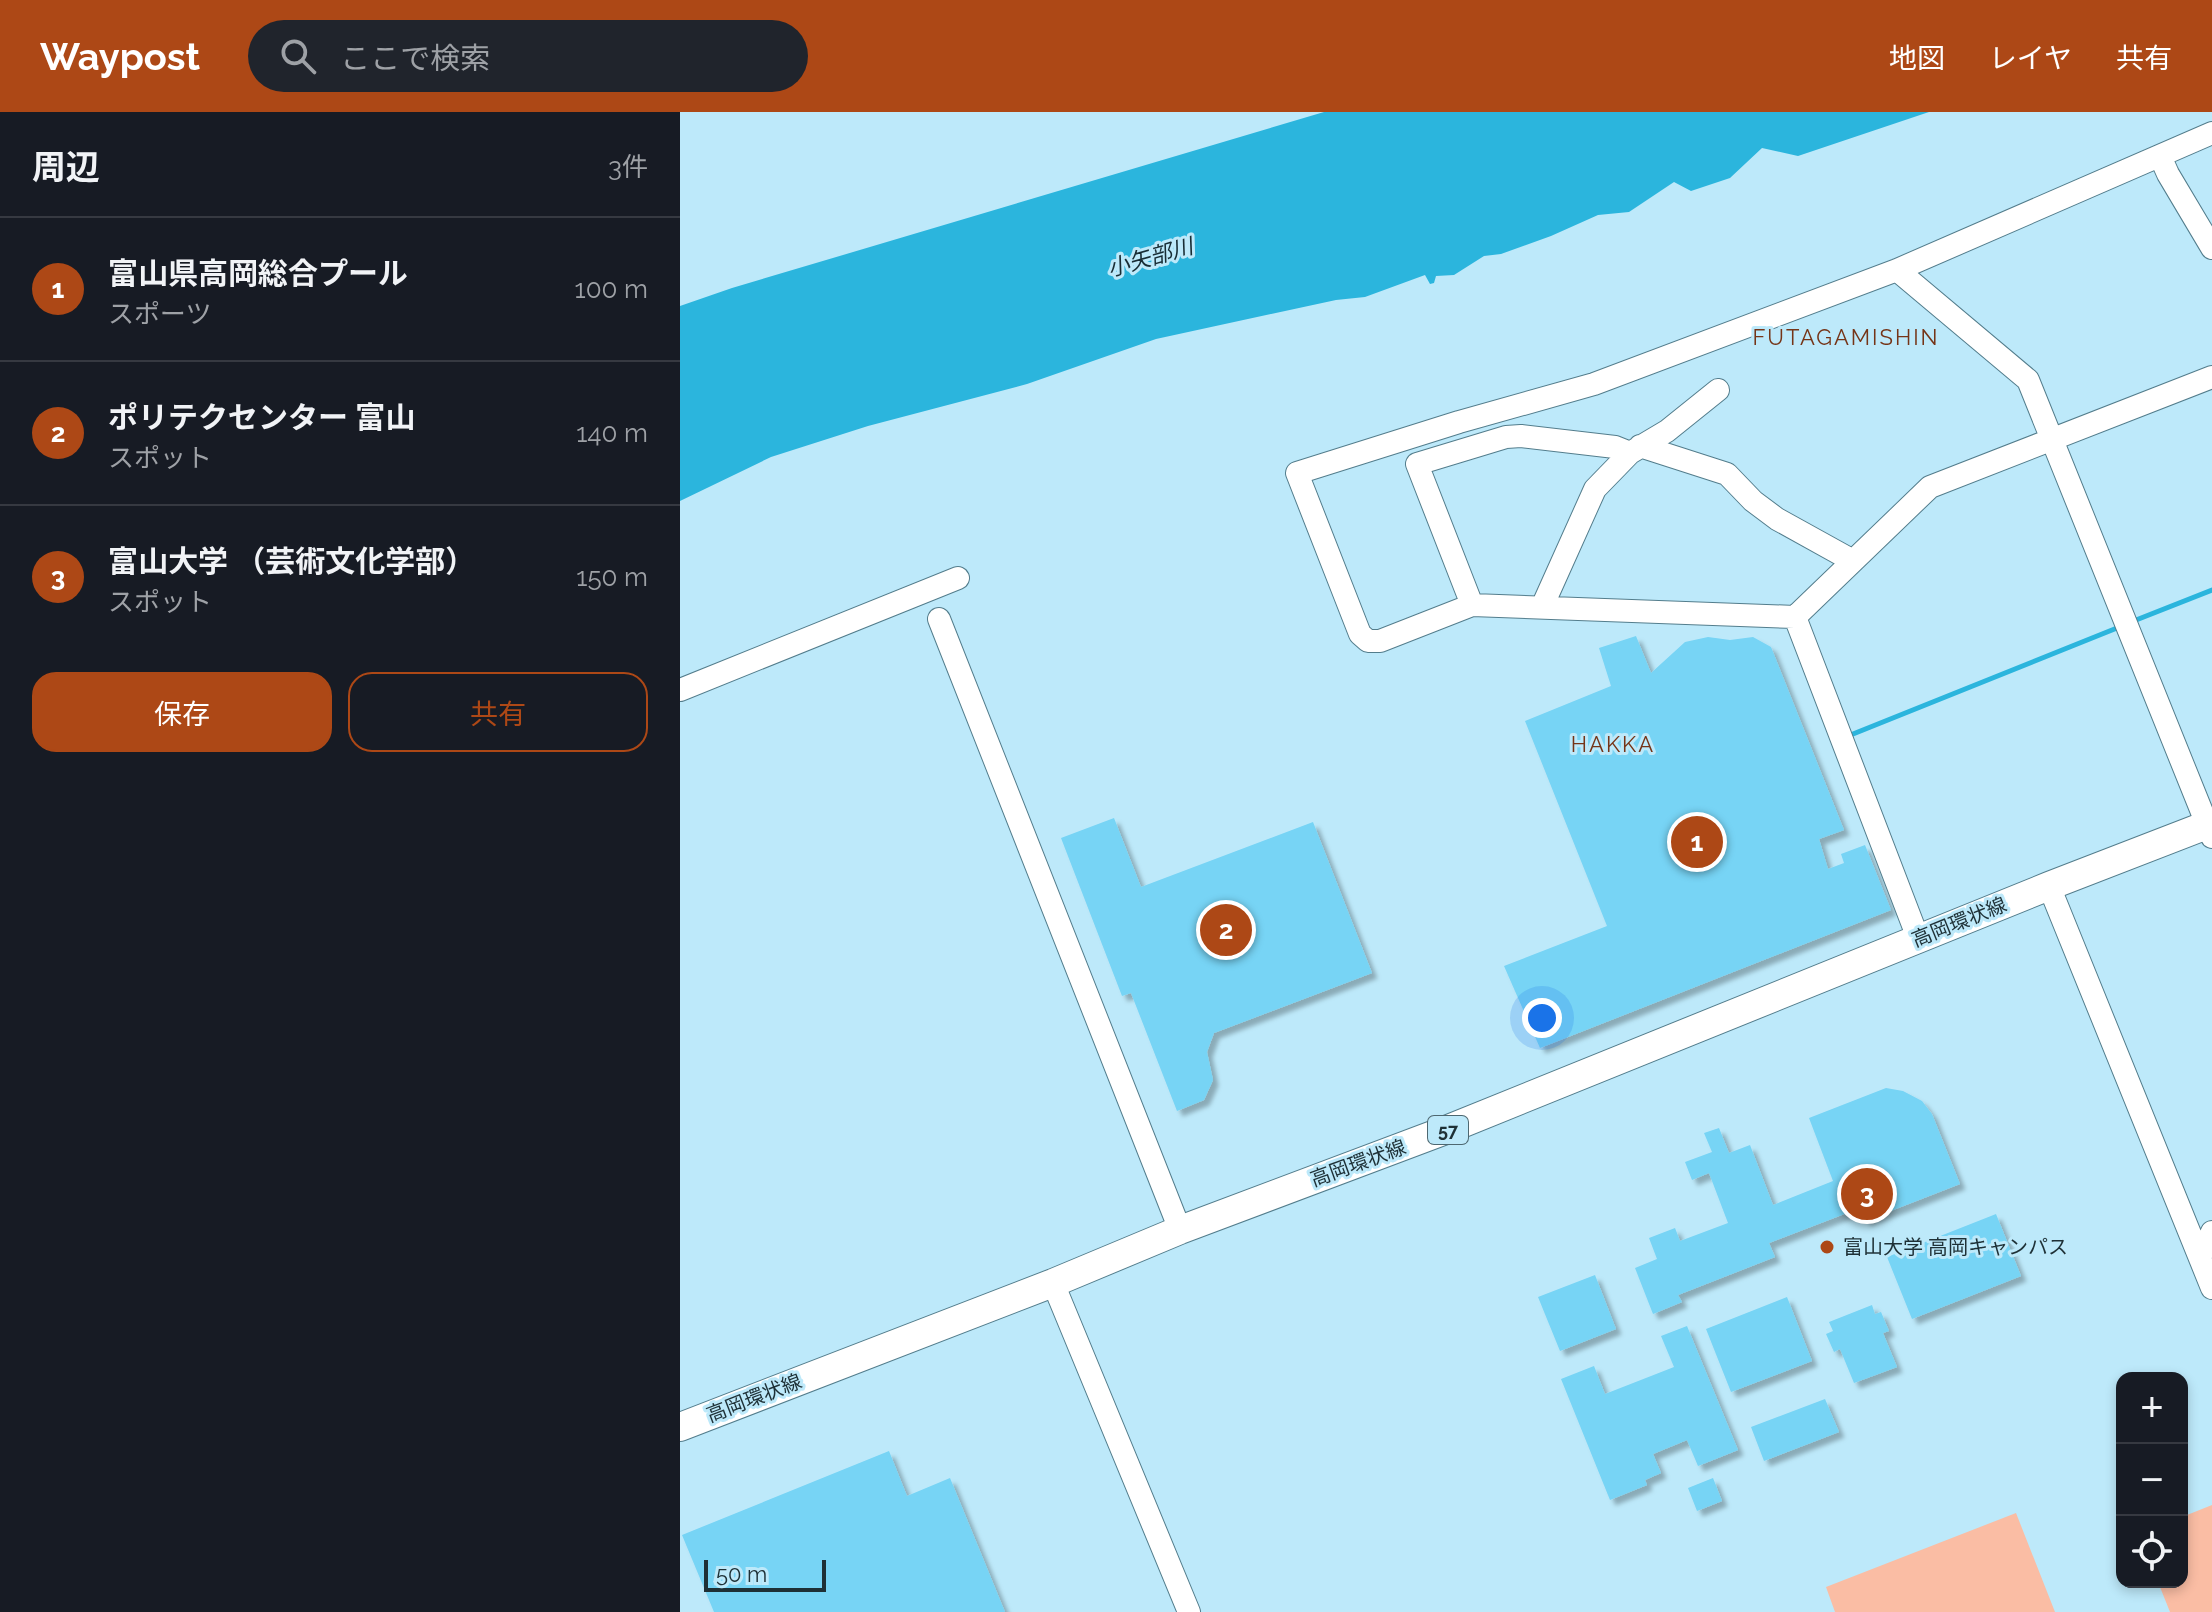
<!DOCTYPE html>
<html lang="ja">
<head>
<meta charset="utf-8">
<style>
  body { margin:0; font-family:Raleway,"Noto Sans JP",sans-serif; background:#20242c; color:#f1f3f6 }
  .controls { position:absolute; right:24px; bottom:24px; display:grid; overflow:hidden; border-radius:16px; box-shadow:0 4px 12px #0003 }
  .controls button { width:72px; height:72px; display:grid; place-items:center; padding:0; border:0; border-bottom:2px solid #363941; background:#171b24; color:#f1f3f6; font:40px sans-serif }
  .scale { position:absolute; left:24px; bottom:20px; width:122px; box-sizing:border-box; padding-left:8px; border:4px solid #1e3036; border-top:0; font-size:22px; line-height:28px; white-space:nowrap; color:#1e3036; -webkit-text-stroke:6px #bde9fa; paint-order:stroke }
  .you { position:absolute; left:862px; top:906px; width:28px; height:28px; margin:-20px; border:6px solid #fff; border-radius:50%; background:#1a73e8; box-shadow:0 0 0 12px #1a73e833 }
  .badge { display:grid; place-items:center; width:52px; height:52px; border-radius:50%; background:#ad4816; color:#fff; font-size:26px; font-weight:700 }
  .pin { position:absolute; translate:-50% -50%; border:4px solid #fff; box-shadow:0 2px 8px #0006 }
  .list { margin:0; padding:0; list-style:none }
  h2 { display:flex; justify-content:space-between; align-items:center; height:104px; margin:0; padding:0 32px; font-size:34px }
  h2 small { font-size:26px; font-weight:400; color:#9ea1a6 }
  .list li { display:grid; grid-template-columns:52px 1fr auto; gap:24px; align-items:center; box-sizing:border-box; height:144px; padding:0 32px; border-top:2px solid #363941 }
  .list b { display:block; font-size:30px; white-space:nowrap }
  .list p { margin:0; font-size:26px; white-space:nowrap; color:#9ea1a6 }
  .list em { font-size:26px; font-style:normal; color:#9ea1a6 }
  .actions { display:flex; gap:16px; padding:24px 32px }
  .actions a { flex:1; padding:18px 0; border:2px solid #ad4816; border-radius:24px; text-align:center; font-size:28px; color:#ad4816 }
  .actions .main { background:#ad4816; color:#fff }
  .icon { flex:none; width:44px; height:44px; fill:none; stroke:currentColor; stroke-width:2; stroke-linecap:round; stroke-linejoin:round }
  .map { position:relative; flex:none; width:1532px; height:1500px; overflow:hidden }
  header { display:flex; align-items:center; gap:48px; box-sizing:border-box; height:112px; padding:0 40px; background:#ad4816; color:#fff }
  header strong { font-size:38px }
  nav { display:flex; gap:44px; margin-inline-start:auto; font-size:28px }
  .search { width:560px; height:72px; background:#20242c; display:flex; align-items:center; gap:20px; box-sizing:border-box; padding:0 28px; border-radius:44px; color:#9ea1a6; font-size:30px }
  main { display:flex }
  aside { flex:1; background:#171b24 }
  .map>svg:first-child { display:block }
  .green { fill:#fabda4 }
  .water { fill:#2bb5dd }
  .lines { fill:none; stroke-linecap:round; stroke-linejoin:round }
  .stream { stroke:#2bb5dd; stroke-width:5 }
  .building { fill:#77d4f5; filter:url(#shadow) }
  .minor-casing { stroke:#537d8c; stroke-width:24 }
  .major-casing { stroke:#537d8c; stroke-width:30 }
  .minor { stroke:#fff; stroke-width:22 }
  .major { stroke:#fff; stroke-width:28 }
  .poi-dot { fill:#ad4816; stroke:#bde9fa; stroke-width:3 }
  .labels { text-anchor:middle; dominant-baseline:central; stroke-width:6; stroke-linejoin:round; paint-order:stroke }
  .shield { fill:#bde9fa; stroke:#4e6871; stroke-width:2 }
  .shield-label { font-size:18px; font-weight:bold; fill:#1e3036 }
  .street-label { font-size:20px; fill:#1e3036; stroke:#bde9fa }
  .poi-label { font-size:20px; fill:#1e3036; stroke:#bde9fa; text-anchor:start }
  .water-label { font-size:22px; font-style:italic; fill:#182d35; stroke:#bde9fa }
  .neighbourhood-label { font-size:22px; letter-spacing:2px; fill:#753417; stroke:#bde9fa }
</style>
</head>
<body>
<header>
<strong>Waypost</strong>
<div class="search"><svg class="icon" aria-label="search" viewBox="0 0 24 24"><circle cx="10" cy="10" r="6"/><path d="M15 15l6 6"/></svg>ここで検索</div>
<nav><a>地図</a><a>レイヤ</a><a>共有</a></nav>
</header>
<main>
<aside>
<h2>周辺<small>3件</small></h2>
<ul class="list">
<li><span class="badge">1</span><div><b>富山県高岡総合プール</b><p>スポーツ</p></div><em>100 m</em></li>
<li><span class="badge">2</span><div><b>ポリテクセンター 富山</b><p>スポット</p></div><em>140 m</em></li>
<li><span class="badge">3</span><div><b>富山大学 （芸術文化学部）</b><p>スポット</p></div><em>150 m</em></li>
</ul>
<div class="actions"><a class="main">保存</a><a>共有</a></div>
</aside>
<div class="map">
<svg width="1532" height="1500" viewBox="0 0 1532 1500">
  <defs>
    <filter id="shadow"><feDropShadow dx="5.5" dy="5.5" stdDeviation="2" flood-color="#0004"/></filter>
  </defs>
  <rect width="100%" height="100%" fill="#bde9fa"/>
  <path class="green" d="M1532 1393V1500H1490L1478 1470H1502V1405Z
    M1336 1401 1375 1500H1155L1146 1475Z"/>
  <path class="water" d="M644 0H1249L1118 44 1082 36 1050 66 1011 79 994 70 949 100 918 103 871 124 821 142 804 144 774 163 756 164 754 171 750 172 745 163 685 185 656 188 476 227 347 272 188 314 91 345 0 389V194L52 176Z"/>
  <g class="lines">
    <path class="stream" d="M1451 510 1532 478
      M1173 622 1442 514"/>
  </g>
  <path class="building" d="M956 524 971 561 1005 530 1028 525 1050 528 1073 525 1091 535 1164 718 1139 727 1148 757 1164 751 1161 742 1185 733 1211 798 860 936 824 854 927 814 845 609 931 574 919 536Z
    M434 706 461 775 633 710 692 861 534 921 527 940 533 968 524 988 497 999 451 881 442 884 381 726Z
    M1206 976 1223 979 1242 989 1252 1002 1280 1072 1185 1109 1180 1096 1089 1131 1095 1145 998 1183 1002 1190 973 1202 955 1156 977 1147 969 1126 995 1116 1000 1129 1048 1111 1029 1061 1012 1068 1005 1050 1032 1040 1024 1021 1039 1016 1049 1041 1070 1033 1093 1093 1153 1069 1129 1006Z
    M1316 1102 1341 1164 1232 1207 1207 1145Z
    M915 1163 936 1217 880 1239 858 1185Z
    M1107 1185 1132 1249 1051 1280 1026 1217Z
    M1192 1193 1195 1202 1201 1200 1209 1219 1203 1221 1217 1255 1174 1271 1160 1237 1154 1240 1146 1222 1153 1219 1149 1210Z
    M1007 1214 1058 1338 1018 1354 1007 1328 973 1342 981 1361 965 1368 967 1373 930 1388 881 1267 914 1254 925 1282 994 1255 981 1224Z
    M1145 1287 1159 1320 1084 1349 1071 1315Z
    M209 1339 227 1384 270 1366 325 1500H34L2 1423Z
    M1033 1366 1042 1389 1017 1399 1008 1376Z"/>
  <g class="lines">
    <g class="minor-casing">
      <path id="minor" d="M1532 21 1217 158 914 272 779 310 617 361 680 522 688 529H700L792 493 1115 505 1250 375 1532 265
        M1480 44 1488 62 1532 136
        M1217 158 1348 268 1532 725
        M960 334 1047 362 1073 389 1097 407 1173 449
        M792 493 737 352 826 325 841 324 935 335 950 341
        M862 495 915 377 950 341 987 319 1038 278
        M1115 505 1238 826
        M259 507 500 1118
        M0 578 278 466
        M1369 774 1532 1176
        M1520 1145 1532 1120
        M373 1171 509 1500"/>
    </g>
    <g class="major-casing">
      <path id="major" d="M0 1315 373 1171 500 1118 766 1018 1369 774 1532 711"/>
    </g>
    <use href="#minor" class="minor"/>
    <use href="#major" class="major"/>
  </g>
  <circle class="poi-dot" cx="1147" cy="1135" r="8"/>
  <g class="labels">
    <rect class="shield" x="748" y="1004" width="40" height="28" rx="6"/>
    <g class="shield-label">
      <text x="768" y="1018">57</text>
    </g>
    <g class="street-label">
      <text transform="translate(1279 810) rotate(-22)">高岡環状線</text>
      <text transform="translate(678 1051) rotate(-20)">高岡環状線</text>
      <text transform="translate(74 1286) rotate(-21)">高岡環状線</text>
    </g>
    <g class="poi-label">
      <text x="1163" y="1135">富山大学 高岡キャンパス</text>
    </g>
    <g class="water-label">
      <text transform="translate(470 145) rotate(-16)">小矢部川</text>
    </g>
    <g class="neighbourhood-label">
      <text x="1166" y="225">FUTAGAMISHIN</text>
      <text x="933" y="632">HAKKA</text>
    </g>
  </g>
</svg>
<div class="controls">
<button>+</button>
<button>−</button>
<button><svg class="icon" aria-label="locate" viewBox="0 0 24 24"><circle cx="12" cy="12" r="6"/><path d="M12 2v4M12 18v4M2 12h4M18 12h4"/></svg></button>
</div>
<div class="scale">50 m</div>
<div class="you"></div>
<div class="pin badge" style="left:1017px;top:730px">1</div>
<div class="pin badge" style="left:546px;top:818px">2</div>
<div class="pin badge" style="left:1187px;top:1082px">3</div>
</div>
</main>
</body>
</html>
